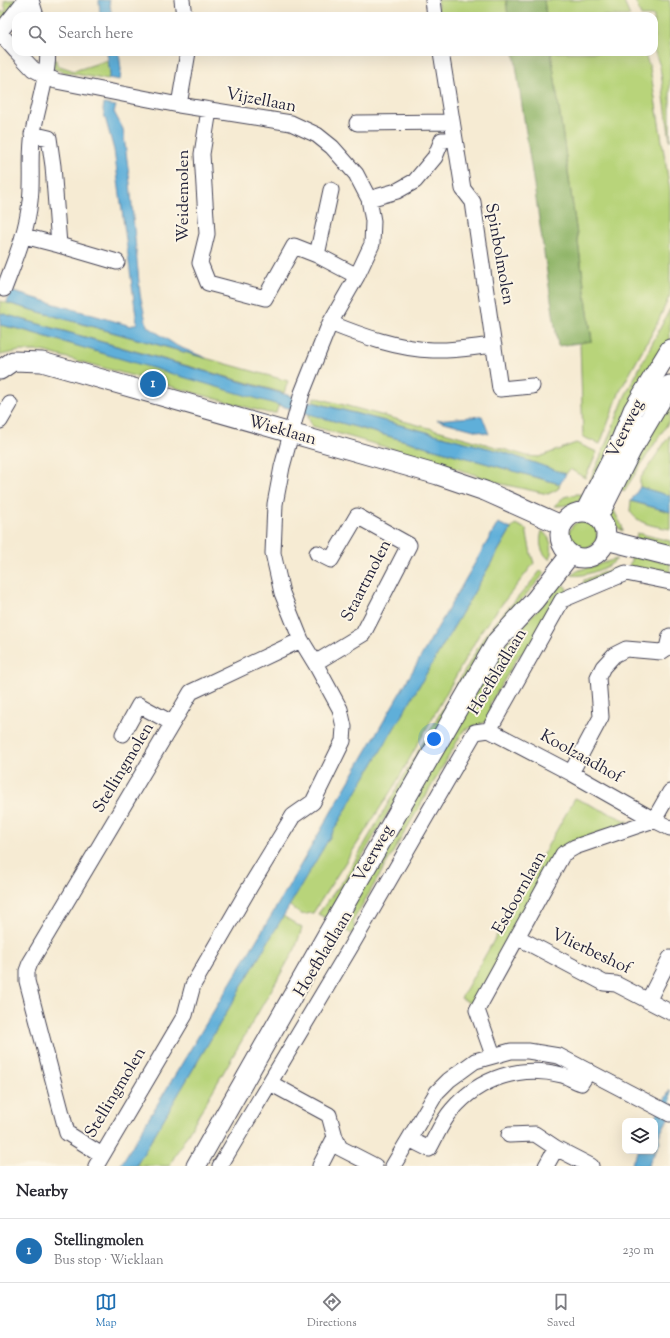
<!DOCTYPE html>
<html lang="en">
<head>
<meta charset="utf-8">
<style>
  body { margin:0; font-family:"Sorts Mill Goudy",serif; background:#f2f2f3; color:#2b2b33 }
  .controls { position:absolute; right:12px; bottom:12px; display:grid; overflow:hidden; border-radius:8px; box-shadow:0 4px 16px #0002 }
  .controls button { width:36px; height:36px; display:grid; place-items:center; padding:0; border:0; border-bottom:1px solid #e1e1e2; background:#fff; color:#2b2b33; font:20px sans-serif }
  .you { position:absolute; left:434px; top:739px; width:14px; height:14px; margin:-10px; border:3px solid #fff; border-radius:50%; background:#1a73e8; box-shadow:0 0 0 6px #1a73e833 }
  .badge { display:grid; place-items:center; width:26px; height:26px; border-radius:50%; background:#1f6fb2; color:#fff; font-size:13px; font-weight:700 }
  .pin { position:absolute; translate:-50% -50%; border:2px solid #fff; box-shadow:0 1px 4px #0006 }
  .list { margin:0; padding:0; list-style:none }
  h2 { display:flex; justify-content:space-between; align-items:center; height:52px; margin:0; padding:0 16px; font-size:17px }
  h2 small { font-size:13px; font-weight:400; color:#7c7c81 }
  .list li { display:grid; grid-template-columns:26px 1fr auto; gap:12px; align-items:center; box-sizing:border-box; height:64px; padding:0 16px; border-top:1px solid #e1e1e2 }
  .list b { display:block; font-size:15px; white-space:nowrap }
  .list p { margin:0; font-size:13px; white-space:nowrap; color:#7c7c81 }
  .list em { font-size:13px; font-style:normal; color:#7c7c81 }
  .icon { flex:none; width:22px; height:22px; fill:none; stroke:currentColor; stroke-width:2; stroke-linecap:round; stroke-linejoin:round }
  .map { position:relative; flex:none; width:670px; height:1166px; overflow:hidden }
  .search { position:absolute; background:#fff; box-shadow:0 4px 16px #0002; left:12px; right:12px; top:12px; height:44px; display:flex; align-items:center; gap:10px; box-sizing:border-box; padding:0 14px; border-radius:12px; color:#7c7c81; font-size:15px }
  .sheet { height:116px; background:#fff }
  nav { display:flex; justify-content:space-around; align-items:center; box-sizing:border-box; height:56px; border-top:1px solid #e1e1e2; background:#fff; font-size:11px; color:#7c7c81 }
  nav a { display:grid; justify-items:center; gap:2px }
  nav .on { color:#1f6fb2 }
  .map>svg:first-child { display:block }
  .green { fill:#b8d47a; stroke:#6d7b5a }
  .forest { fill:#92b66a; stroke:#5a6c52 }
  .water { fill:#5eafd9; stroke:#40688a }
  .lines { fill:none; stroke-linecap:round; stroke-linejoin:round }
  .minor-casing { stroke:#424052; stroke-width:17 }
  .tertiary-casing { stroke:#424052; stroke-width:21 }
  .minor { stroke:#fff; stroke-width:15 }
  .tertiary { stroke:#fff; stroke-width:19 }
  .labels { text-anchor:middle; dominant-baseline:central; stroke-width:4; stroke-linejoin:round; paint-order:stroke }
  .street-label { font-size:17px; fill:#22223b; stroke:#fcf5e5 }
</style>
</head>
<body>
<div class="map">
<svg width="670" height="1166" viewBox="0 0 670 1166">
  <rect width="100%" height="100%" fill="#fcf5e5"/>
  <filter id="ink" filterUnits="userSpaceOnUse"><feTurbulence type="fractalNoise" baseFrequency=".025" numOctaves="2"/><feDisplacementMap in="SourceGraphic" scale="8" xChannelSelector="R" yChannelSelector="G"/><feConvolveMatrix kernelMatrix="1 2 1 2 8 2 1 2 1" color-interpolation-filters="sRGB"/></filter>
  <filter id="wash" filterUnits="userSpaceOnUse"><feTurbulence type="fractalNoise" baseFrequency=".012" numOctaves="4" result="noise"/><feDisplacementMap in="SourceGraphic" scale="16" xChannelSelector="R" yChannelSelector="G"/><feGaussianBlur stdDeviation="0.9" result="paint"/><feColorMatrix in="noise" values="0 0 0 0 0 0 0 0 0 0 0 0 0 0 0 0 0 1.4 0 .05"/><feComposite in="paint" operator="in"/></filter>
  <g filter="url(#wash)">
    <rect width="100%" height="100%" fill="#f6ebd3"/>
    <path class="green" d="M11 0H19L3 21 0 19V12L6 11 4 1Z
      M437 0H506L508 16H439Z
      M544 0H623L630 16H546Z
      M635 0H669L670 3V141L660 66 654 50V16H641Z
      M551 52H644L650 68 670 190V295L655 328 620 391 600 444 583 437 580 343 592 340Z
      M52 60H56L57 65 74 71 108 60 110 74 108 80 64 72 54 69Z
      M0 301 7 303 288 381 284 393 0 313Z
      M670 309V343L595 483 590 481 611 432 625 396Z
      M0 325 23 330 279 404 276 413H268L42 351H20L0 355Z
      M314 397 444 432 527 456 539 457 576 443 597 452 585 478 570 469 566 474 503 452 313 402Z
      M670 398V420L624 491 619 487Z
      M309 414 560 484 558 489 548 494 502 484 437 462 312 426 308 417Z
      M670 435V496L640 487V479Z
      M577 494 586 495C577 504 567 506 554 506L564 497Z
      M631 501 670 512V529C656 526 638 525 630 511Z
      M612 507 622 526 623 531C613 526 609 518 612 507Z
      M569 535a14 14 0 1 1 28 0a14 14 0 1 1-28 0Z
      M515 524 526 529 531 554 534 563 481 631 396 783 313 913H309C302 918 295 910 289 905L452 630 511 529Z
      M542 531C551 537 554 549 549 559 540 552 539 542 542 531Z
      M637 533 670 541V548L636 539Z
      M632 556 670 563V576L629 567Z
      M617 559C611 567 582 578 572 575 579 568 586 569 594 566 602 563 609 561 617 559Z
      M618 567 621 570 583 585 584 580Z
      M541 570 544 573 540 579 497 627 326 918 318 914 345 878 482 641C499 616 522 595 541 570Z
      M561 584 566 587 568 593 526 653 519 655 490 704 492 712 486 722 464 730 353 921 355 929 352 934 342 928 349 916 355 899 501 649Z
      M575 798 629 822 565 844 512 934 479 1008 461 998Z
      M283 916 302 928 295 949 169 1166H136Z"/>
    <path class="forest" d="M506 0H544L546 16H508Z
      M514 52H551L592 341 558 346Z"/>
    <path class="water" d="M99 0H109L112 16H100Z
      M107 52H119L121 70 120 80 108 78 110 74Z
      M104 104 116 106 114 112 123 129 130 183 140 294 147 326 177 346 206 358 7 303 10 291 131 326 137 323 114 150 103 110Z
      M0 313 312 402 503 452 566 474 560 484 309 414 23 330 0 325Z
      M482 416 489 434 437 420Z
      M640 487 670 496V512L631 501Z
      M498 523 511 529 452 630 136 1166H120L274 911Z
      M670 1090V1115L659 1136 660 1142 648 1166H630L638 1151H655V1121H653Z"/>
  </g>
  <g filter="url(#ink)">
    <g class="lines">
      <g class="minor-casing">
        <path id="minor" d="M31 0 36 16
          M182 0 184 16
          M433 0 435 16
          M0 32 25 0
          M0 33 16 51
          M17 52 33 69 56 81 179 105 291 123 317 135 332 147 356 174 369 199 373 221 372 244 357 276 330 323 302 393 282 467 275 504 273 553 282 593 301 640 315 663 340 709 344 727 343 741 313 802 293 816 251 885 193 985 185 1015 96 1166
          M441 52 463 189 473 202 500 389 532 386
          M179 105 188 52
          M209 110 202 154 207 234 200 263 208 283 265 298 294 246 317 255 357 276
          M357 123 452 122
          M32 134 49 138 53 166 59 245 117 262
          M369 199 397 191 415 181 435 157 442 140 454 139
          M24 236 59 245
          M317 255 331 190
          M4 289C15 260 27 232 30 201 33 179 29 155 33 133 35 116 51 65 47 52
          M330 323C362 336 398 349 433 350 453 351 474 347 494 345
          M0 421 10 404
          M315 663 363 634 409 545 357 516 331 560 317 553
          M489 730 562 600 626 573 670 582
          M489 730 571 773 654 820 670 792
          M123 734 139 705 172 723
          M571 773 601 717 598 677 603 667 614 655 626 649 661 652 667 648 670 636
          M517 937 604 983 616 984 670 1012
          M648 1001 670 958
          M493 1055 477 1010 563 854 575 847 654 820 670 828
          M270 1083 329 1115 335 1137 320 1166
          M509 1135 535 1134 556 1148 591 1166
          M335 1137 340 1148 375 1166
          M409 1139 429 1149C436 1137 442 1121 452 1110 479 1078 521 1064 562 1075 568 1077 575 1081 581 1083L589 1071
          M102 1155 67 1133 27 981V971L30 963 191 692 301 640
          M220 1166 350 948 475 732 489 730
          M393 1166 437 1092 449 1080 475 1061 511 1051H528L559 1056 670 1114
          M546 1166 556 1148"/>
      </g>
      <g class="tertiary-casing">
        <path id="tertiary" d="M0 370 13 361 42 362 438 475 485 491 561 525
          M560 535a23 23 0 1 1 46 0a23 23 0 1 1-46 0Z
          M585 512 618 447 633 410 670 349
          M598 517 631 451 670 385
          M606 540 670 556
          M196 1166 327 935 497 641 535 600 570 555"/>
      </g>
      <use href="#minor" class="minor"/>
      <use href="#tertiary" class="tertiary"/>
    </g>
  </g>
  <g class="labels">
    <g class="street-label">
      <text transform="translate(261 101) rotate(11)">Vijzellaan</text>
      <text transform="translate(184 196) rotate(-90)">Weidemolen</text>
      <text transform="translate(499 254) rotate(80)">Spinbolmolen</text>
      <text transform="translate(626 429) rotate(-64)">Veerweg</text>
      <text transform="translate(282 431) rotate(16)">Wieklaan</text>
      <text transform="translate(367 581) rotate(-63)">Staartmolen</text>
      <text transform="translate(498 672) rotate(-59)">Hoefbladlaan</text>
      <text transform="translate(581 757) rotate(29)">Koolzaadhof</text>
      <text transform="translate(124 768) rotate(-59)">Stellingmolen</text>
      <text transform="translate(374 854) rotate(-60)">Veerweg</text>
      <text transform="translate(520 893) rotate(-61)">Esdoornlaan</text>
      <text transform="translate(591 952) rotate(25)">Vlierbeshof</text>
      <text transform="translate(324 954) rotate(-59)">Hoefbladlaan</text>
      <text transform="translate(116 1093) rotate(-59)">Stellingmolen</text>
    </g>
  </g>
</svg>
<div class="controls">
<button><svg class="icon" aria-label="layers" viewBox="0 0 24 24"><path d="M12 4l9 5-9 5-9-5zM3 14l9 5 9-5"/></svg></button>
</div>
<div class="you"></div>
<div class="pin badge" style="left:153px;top:384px">1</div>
<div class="search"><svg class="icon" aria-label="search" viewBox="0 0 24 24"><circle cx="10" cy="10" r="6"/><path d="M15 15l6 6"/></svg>Search here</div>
</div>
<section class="sheet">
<h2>Nearby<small></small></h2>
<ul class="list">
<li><span class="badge">1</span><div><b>Stellingmolen</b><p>Bus stop · Wieklaan</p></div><em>230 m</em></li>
</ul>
</section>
<nav>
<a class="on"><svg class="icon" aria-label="map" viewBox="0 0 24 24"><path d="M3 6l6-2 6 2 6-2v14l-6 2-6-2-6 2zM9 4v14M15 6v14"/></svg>Map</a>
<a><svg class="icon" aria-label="directions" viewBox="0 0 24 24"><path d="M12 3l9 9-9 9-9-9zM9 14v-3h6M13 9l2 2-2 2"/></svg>Directions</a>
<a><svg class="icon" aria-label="saved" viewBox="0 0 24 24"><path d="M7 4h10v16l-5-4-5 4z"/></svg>Saved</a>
</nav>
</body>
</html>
